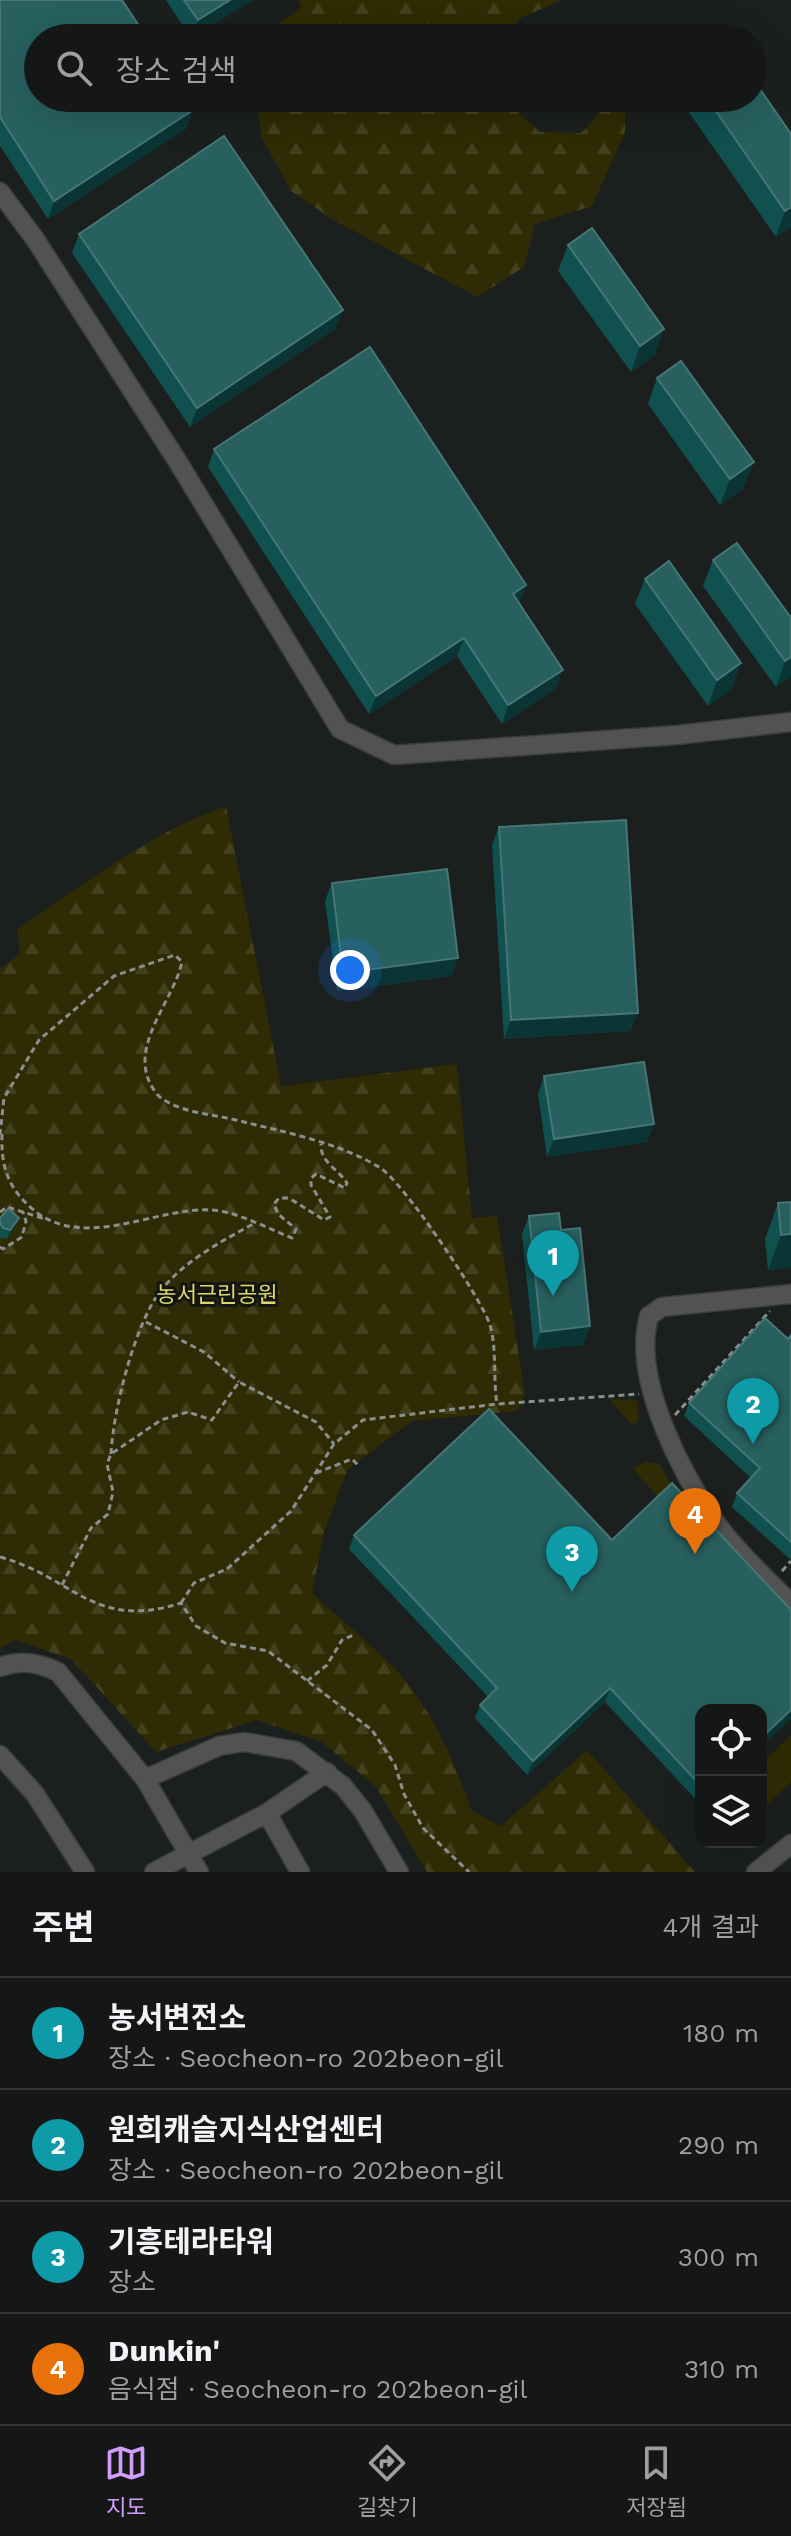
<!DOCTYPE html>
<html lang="ko">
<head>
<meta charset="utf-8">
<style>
  body { margin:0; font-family:"Work Sans","Noto Sans KR",sans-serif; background:#212423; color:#f1f3f6 }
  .controls { position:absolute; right:24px; bottom:24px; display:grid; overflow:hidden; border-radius:16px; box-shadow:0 8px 32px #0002 }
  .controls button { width:72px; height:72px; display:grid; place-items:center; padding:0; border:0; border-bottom:2px solid #333635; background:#141716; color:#f1f3f6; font:40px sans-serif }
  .you { position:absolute; left:350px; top:970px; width:28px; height:28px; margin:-20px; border:6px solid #fff; border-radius:50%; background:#1a73e8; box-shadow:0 0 0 12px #1a73e833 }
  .badge { display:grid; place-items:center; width:52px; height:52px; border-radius:50%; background:#d29cfd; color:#fff; font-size:26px; font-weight:700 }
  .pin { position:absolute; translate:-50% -66px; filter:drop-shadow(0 2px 4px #0008) }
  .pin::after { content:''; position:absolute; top:42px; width:28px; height:24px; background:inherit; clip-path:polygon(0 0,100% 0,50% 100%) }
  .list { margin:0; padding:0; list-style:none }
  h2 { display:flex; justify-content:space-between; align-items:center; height:104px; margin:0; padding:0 32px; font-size:34px }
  h2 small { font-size:26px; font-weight:400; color:#9d9fa1 }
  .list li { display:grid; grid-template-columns:52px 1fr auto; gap:24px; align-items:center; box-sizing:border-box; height:112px; padding:0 32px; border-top:2px solid #333635 }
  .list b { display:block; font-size:30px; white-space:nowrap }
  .list p { margin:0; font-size:26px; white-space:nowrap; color:#9d9fa1 }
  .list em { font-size:26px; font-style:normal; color:#9d9fa1 }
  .icon { flex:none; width:44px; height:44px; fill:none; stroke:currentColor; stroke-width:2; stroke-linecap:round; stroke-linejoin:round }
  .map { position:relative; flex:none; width:791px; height:1872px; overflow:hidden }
  .search { position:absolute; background:#141716; box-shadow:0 8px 32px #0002; left:24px; right:24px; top:24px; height:88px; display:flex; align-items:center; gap:20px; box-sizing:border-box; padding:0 28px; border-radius:44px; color:#9d9fa1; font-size:30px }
  .sheet { height:552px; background:#141716 }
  nav { display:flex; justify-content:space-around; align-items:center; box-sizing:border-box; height:112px; border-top:2px solid #333635; background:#141716; font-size:22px; color:#9d9fa1 }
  nav a { display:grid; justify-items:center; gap:4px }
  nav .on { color:#d29cfd }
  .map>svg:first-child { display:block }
  .grass { fill:#2f2b04 }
  .forest { fill:url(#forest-firs) }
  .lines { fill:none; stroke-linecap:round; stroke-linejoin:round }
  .minor-casing { stroke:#383c3a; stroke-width:21 }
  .path { stroke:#8b8f8d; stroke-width:3; stroke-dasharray:6 4; stroke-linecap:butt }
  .minor { stroke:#525351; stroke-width:18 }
  .wall { fill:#10504f }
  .shaded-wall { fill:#0b3534 }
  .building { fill:#27605f; stroke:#467675; stroke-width:2 }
  .labels { text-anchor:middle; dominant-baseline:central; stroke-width:6; stroke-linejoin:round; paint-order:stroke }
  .park-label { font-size:22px; fill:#e1d769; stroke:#111614 }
</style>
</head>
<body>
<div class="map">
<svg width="791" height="1872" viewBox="0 0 791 1872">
  <defs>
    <pattern id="forest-firs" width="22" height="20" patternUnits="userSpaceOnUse" patternTransform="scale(2)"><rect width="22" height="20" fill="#2f2b04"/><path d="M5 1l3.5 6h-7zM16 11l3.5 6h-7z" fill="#43401c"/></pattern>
  </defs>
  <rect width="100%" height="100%" fill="#1b1f1d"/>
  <path class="grass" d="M609 1399 637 1400 639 1419 633 1426Z
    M646 1462 660 1464 684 1511 662 1502 633 1469Z
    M791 1735V1782L761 1811V1764Z"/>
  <path class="forest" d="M299 0H562L520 18 504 38H272L279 24 301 7Z
    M257 98H502L540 132 581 133 613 98H625V132L592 206 535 224 524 267 477 297 330 218 291 191 261 136Z
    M226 806 281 1086 457 1064 472 1218 497 1216 525 1394 518 1411 412 1421 348 1469 324 1532 312 1593C340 1619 372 1645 399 1673 432 1711 456 1763 471 1810L501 1826 587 1750 695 1872H427L376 1787 322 1742 257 1720 156 1752 71 1659 15 1640 0 1648V969L20 954 17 929C84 884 150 833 226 806Z"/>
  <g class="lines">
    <g class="minor-casing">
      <path id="minor" d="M0 192 35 239 178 462 340 729 394 755 677 735 791 722
        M791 1294 662 1307 649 1316C631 1379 683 1477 719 1527 740 1555 767 1579 791 1604
        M0 1667C21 1659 39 1663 58 1672L145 1779 199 1872
        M0 1755 35 1794 85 1872
        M145 1779 219 1746 244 1742 296 1751 343 1786 363 1811 399 1872
        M267 1813 300 1872
        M154 1872 267 1813 327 1772
        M756 1872 791 1844"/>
    </g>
    <path class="path" d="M2 1134C1 1163 6 1184 28 1205 79 1255 153 1207 211 1210 236 1211 269 1229 292 1238L296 1229 278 1214 274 1204 279 1198H289L324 1220 330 1217 311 1185V1178L316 1174 345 1188 347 1183C338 1169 320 1162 321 1144
      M0 1135 4 1098 39 1040 114 976 175 955 182 962C174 999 132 1042 149 1081 152 1088 158 1097 164 1100 187 1114 214 1114 240 1121 285 1132 339 1143 379 1167 402 1180 482 1299 490 1325 497 1349 493 1380 497 1404
      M0 1212 7 1207 45 1219
      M0 1247 3 1249 22 1237 26 1221 23 1212
      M146 1322 204 1352 239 1382
      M675 1415 770 1311
      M111 1454C113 1411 135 1322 162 1289 186 1260 222 1241 253 1224
      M316 1473 352 1459 359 1466
      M0 1557C74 1577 93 1631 181 1603L196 1626 225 1643 268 1651 372 1730 395 1765 404 1794 423 1828 469 1872
      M782 1571 791 1561
      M62 1585 91 1528 108 1514 113 1492 107 1464 111 1454 161 1420 188 1412 212 1420 239 1382 316 1422 334 1444
      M181 1603 194 1583 227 1569 291 1511 334 1444 363 1420 497 1404 639 1394
      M307 1681 327 1665 342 1640 356 1634"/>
    <use href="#minor" class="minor"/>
  </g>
  <path class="wall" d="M0 0 187 128 48 219 0 146Z
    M166 0H252L192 38H191Z
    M693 98H753L791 227 776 237 688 111Z
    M79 234 336 328 190 427 72 253Z
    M568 245 655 355 631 372 558 271Z
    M657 378 744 488 720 505 648 404Z
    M214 449 526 585 519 603 556 688 502 724 457 656 369 714 208 467Z
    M737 543 791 677 776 687 703 586 713 560Z
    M645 579 732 689 708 706 635 604Z
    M499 827 631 1031 504 1039 492 845Z
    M332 883 452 976 337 991 325 901Z
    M544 1076 654 1124 647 1142 547 1157 538 1094Z
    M791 1202V1268L768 1270 765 1239 778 1203Z
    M529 1216 561 1230 590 1326 583 1345 534 1350 522 1234Z
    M0 1218H19L15 1227 7 1239 0 1238Z
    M791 1335V1560L732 1507 737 1493 751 1478 684 1416 689 1403 788 1339Z
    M354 1535 612 1540 791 1610V1719L761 1747V1710H701V1803L700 1804 605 1702 527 1775 475 1718 480 1705 488 1697 349 1549Z"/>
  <path class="shaded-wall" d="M230 0H252L192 38 198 20Z
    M193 110 187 128 48 219 54 201Z
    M791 207V227L776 237 785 211Z
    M343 310 336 328 190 427 197 408Z
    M664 329 655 355 631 372 640 346Z
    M754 462 744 488 720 505 730 479Z
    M526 585 519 604 513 594Z
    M464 638 457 656 369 714 376 696Z
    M791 657V677L776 687 785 661Z
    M741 663 732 689 708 706 717 680Z
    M563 670 556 688 502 724 508 705Z
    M458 958 452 976 337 991 343 973Z
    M638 1013 631 1031 504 1039 511 1020Z
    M654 1124 647 1142 547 1157 554 1139Z
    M19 1218 15 1227 7 1239 10 1230Z
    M791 1234V1268L768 1270 781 1235Z
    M590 1326 583 1345 534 1350 541 1332Z
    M610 1688 605 1702 527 1775 533 1761Z
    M791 1710V1719L761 1747V1738Z"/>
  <path class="building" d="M0 0H122L147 38H38V98H186L193 110 54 201 0 117Z
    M184 0H230L198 20Z
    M753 79 791 134V207L785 211 707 98H753Z
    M224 136 343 310 197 408 79 234Z
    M592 228 664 329 640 346 568 245Z
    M370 347 526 585 513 594 563 670 508 705 464 638 376 696 214 449Z
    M681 361 754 462 730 479 657 378Z
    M737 543 791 618V657L785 661 713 560Z
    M669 561 741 663 717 680 645 579Z
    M626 820 638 1013 511 1020 499 827Z
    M447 869 458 958 343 973 332 883Z
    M644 1062 654 1124 554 1139 544 1076Z
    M791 1202V1234L781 1235 778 1203Z
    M8 1209 19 1218 10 1230 3 1228 0 1223V1218Z
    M559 1213 561 1230 580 1228 590 1326 541 1332 529 1216Z
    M765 1318 788 1339 791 1335V1542L737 1493 760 1468 689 1403Z
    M489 1409 612 1540 672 1483 791 1610V1710L761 1738V1710H701V1786L610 1688 533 1761 480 1705 497 1688 354 1535Z"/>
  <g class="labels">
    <g class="park-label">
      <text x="217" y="1294">농서근린공원</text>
    </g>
  </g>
</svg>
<div class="controls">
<button><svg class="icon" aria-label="locate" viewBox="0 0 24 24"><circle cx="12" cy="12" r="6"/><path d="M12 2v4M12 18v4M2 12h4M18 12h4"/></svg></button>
<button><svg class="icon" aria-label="layers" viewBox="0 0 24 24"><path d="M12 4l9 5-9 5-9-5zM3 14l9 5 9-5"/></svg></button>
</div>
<div class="you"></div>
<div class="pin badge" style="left:553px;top:1296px;background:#0f9aa8">1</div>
<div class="pin badge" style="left:753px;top:1444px;background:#0f9aa8">2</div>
<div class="pin badge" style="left:572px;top:1592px;background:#0f9aa8">3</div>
<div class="pin badge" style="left:695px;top:1554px;background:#e8710a">4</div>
<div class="search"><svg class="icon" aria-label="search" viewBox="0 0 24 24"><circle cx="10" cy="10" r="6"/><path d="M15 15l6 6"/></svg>장소 검색</div>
</div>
<section class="sheet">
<h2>주변<small>4개 결과</small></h2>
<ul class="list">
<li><span class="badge" style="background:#0f9aa8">1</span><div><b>농서변전소</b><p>장소 · Seocheon-ro 202beon-gil</p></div><em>180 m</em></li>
<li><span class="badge" style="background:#0f9aa8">2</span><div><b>원희캐슬지식산업센터</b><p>장소 · Seocheon-ro 202beon-gil</p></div><em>290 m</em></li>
<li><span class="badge" style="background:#0f9aa8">3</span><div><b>기흥테라타워</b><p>장소</p></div><em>300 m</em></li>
<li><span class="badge" style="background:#e8710a">4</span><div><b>Dunkin'</b><p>음식점 · Seocheon-ro 202beon-gil</p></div><em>310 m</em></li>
</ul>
</section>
<nav>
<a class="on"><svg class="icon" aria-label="map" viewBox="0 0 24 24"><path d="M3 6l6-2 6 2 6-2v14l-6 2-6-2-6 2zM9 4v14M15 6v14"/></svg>지도</a>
<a><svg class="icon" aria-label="directions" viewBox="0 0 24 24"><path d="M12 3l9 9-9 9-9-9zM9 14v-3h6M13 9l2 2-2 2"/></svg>길찾기</a>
<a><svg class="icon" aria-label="saved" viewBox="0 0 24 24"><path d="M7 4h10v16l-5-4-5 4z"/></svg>저장됨</a>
</nav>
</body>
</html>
